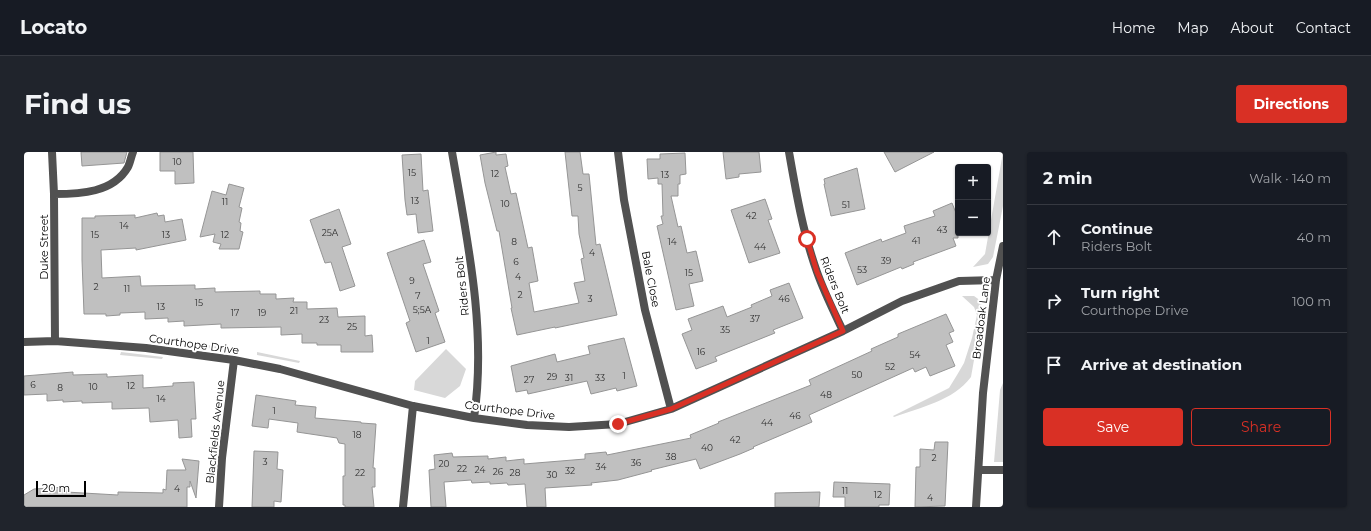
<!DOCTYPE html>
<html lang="en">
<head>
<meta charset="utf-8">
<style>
  body { margin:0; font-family:Montserrat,sans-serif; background:#20242c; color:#f1f3f6 }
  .controls { position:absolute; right:12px; top:12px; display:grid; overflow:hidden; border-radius:4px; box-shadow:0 1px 3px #0004 }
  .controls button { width:36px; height:36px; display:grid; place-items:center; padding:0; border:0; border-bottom:1px solid #363941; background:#171b24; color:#f1f3f6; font:20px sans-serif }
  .scale { position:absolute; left:12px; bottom:10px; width:50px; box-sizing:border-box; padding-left:4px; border:2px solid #000; border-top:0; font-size:11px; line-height:14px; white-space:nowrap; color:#000; -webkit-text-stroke:3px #fff; paint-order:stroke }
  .stop { position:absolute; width:12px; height:12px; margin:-9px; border:3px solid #d93025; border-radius:50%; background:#fff }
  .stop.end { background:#d93025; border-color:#fff; box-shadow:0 1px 4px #0008 }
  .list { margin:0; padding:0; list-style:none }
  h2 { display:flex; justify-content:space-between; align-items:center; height:52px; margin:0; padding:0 16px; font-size:17px }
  h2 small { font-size:13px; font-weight:400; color:#9ea1a6 }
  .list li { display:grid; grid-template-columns:26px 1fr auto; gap:12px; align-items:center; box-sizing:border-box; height:64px; padding:0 16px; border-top:1px solid #363941 }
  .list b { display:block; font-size:15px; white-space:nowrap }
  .list p { margin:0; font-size:13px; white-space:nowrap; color:#9ea1a6 }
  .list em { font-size:13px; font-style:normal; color:#9ea1a6 }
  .actions { display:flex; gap:8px; padding:12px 16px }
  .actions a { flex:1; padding:9px 0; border:1px solid #d93025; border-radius:4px; text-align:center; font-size:14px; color:#d93025 }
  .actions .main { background:#d93025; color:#fff }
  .icon { flex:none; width:22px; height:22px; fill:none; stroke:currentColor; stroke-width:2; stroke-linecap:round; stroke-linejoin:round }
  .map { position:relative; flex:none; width:979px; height:355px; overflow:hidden; border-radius:4px }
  header { display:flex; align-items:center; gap:24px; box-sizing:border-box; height:56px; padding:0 20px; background:#171b24; border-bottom:1px solid #363941 }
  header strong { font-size:19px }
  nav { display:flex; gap:22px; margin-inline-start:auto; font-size:14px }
  .intro { display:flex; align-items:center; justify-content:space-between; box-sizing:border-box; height:96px; padding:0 24px }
  h1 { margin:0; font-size:28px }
  .button { padding:10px 18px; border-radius:4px; background:#d93025; color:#fff; font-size:14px; font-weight:700 }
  main { display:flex; gap:24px; padding:0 24px }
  aside { flex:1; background:#171b24; border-radius:4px; box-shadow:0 1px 3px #0004 }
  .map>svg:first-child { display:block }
  .green { fill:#d8d8d8 }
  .building { fill:#c0c0c0; stroke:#959595 }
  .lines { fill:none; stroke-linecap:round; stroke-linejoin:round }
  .minor { stroke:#515151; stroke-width:8 }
  .route { stroke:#d93025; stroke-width:5 }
  .labels { text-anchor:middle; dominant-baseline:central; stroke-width:4; stroke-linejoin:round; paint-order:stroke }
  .number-label { font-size:9px; fill:#303030 }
  .street-label { font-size:11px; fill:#000; stroke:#fff }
</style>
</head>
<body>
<header>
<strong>Locato</strong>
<nav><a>Home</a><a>Map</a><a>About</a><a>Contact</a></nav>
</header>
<div class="intro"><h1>Find us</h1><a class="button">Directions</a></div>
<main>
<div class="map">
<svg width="979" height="355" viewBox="0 0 979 355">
  <rect width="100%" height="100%" fill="#fff"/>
  <path class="green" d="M979 0V54L969 105 964 112 949 115 961 102Z
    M938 144H950L957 149 958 163 947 225C929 249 897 255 870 265L869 264 925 236 933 223 940 211 948 186 953 163 950 155Z
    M170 191 215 198V200L169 194Z
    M422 197 442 217 436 234 421 246 390 238 391 229Z
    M97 200 139 205 138 207 96 203Z
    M233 200 276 209 275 211 233 203Z
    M979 201V310H970L976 238 979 231Z"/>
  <path class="building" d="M57 0H103L100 11 58 14Z
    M136 0H169L170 31 151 32V19H136Z
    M472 0V3L482 2 484 14 481 15 487 42 492 41 504 96 508 95 514 129 505 131 510 160 555 151 550 131 561 129 557 107 560 106 555 82 554 64H548L541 0H556L559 22H565L572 93 576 92 593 163 531 176V175L493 183 487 156H488L475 79H473L461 31 456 3Z
    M699 0H735L737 20 715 22V25L702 27Z
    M860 0H910L871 20Z
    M661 1 662 22 656 23V32H654V44H647L654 75 657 74 663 101 672 99 679 129 665 132 670 154 652 158 633 74 639 72 637 64H639L638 32H634V26L624 27 623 7H636V2Z
    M397 2 399 39 404 38 409 79 394 81 392 62 383 63 381 48 378 3Z
    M833 16 841 57 807 64 800 32H801L800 27Z
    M205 32 220 36 215 55 218 56 215 70 217 71 216 79 219 80 215 97H195L197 92 189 90 191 82 176 85 188 39 202 43Z
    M741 47 748 67 744 68 756 101 725 111 707 58Z
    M928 51 934 66V86H929L932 94 889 110 890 112 878 117 877 115 833 133 821 101 857 87 858 90 882 81 880 74 911 64 909 59Z
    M315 57 327 92 318 95 331 134 316 139 307 110 301 111 286 68Z
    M133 61 134 64 140 63 141 70 158 67 162 88 112 98V96L77 98 78 126 116 124 117 134 171 133V137L191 136V140L236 139V142H252V147L270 146 269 150H283V157L313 156 314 165 341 164V184L348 183 349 200H317V193H293V191H278V182L257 183V175L197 176V172L160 174V169L144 170V166L121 167V160L96 161V163L82 164V162H60L58 108V66H71V64L111 63V66Z
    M400 88 407 110 399 112 415 159 411 161 421 190 392 200 382 171 386 169 363 101Z
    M765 131 779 166 749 178 751 181 691 205 693 209 672 217 658 182 668 178 664 167 699 154 703 165 728 155 727 153 748 144 746 138Z
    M922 162 930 179 925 181 929 190 922 193 931 214 906 224 902 215 891 220 889 216 785 263 788 270 729 295 730 296 716 302 676 317 672 307 627 318 628 319 594 328 567 331 568 333 521 336 522 355H503L501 332 484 333 483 331 466 332V330L448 331 447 328 420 330 422 355H407L405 318 411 317 410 303 428 301 429 305 464 304V307L482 305V309L500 307V312L561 307V302L582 300 583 303 667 286 666 283 695 271 694 270 787 233 785 228 848 199 847 197 874 185V182Z
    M600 186 613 234 593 239 592 236 567 242 563 229 504 242 503 238 492 240 487 214 531 202 533 210 566 202 564 194Z
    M49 220V223L83 222V225L119 223V236L149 234V231L170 230 172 267H167L168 285 155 286 154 268 126 270 125 256 88 257V250L58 251V249L39 250V248L23 249V242L0 243V224Z
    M232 243 272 249 271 253 292 255 291 266 337 270V271L352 272 349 316H351V335H348L350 355H321V353H319V324H321V292L315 291 313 286 273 280 274 271 245 267 244 276 228 274Z
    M911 290H924L921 354 891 355 892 315H896V297L910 298Z
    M230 299 254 300 253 317 259 318 257 350 250 349V355H228Z
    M158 307 175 309 172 346 166 329V335H163V355H0V343L10 337 42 335V340L94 343V340L139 341V337L142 338 143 318H162Z
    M810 330 866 332 865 353H855V355H821V345H809Z
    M796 340 795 355H751V341Z"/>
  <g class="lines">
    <path class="minor" d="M28 0 30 42 31 189
      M428 0C443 87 463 177 450 266
      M594 0 600 48 621 158 647 257
      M765 0C772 40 779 81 793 120 800 140 810 160 819 179
      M30 42C56 42 89 41 104 15 106 11 107 5 109 0
      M0 190 31 189 122 196 210 208 256 217 389 254 450 266 503 273 545 275 594 272 647 257 819 179 878 149 935 129 972 128
      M955 318H979
      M195 355 198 306 210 208
      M379 355 389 254
      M952 355 959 241 972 128 979 94"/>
  </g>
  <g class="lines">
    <path class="route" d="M594 272 647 257 819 179 793 120 783 87"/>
  </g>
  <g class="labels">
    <g class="number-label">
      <text x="153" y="9">10</text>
      <text x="388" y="20">15</text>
      <text x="471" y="21">12</text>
      <text x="641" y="22">13</text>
      <text x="556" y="35">5</text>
      <text x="391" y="48">13</text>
      <text x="201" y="49">11</text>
      <text x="481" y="51">10</text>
      <text x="822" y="52">51</text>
      <text x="727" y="63">42</text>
      <text x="100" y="73">14</text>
      <text x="918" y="77">43</text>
      <text x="306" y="80">25A</text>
      <text x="71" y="82">15</text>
      <text x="142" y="82">13</text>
      <text x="201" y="82">12</text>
      <text x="892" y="88">41</text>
      <text x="490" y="89">8</text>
      <text x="648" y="89">14</text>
      <text x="736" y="94">44</text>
      <text x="568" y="100">4</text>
      <text x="862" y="108">39</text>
      <text x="492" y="109">6</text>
      <text x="838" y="117">53</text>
      <text x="665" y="120">15</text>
      <text x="494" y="124">4</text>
      <text x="388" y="128">9</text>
      <text x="72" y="134">2</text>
      <text x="103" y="136">11</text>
      <text x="496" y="142">2</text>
      <text x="394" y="143">7</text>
      <text x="566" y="146">3</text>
      <text x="760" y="146">46</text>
      <text x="175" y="150">15</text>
      <text x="137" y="154">13</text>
      <text x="398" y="157">5;5A</text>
      <text x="270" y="158">21</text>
      <text x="211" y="160">17</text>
      <text x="238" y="160">19</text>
      <text x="731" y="166">37</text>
      <text x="300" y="167">23</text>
      <text x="328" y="174">25</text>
      <text x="701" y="177">35</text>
      <text x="404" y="188">1</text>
      <text x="677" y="199">16</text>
      <text x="891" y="202">54</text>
      <text x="866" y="214">52</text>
      <text x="833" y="222">50</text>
      <text x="600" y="223">1</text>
      <text x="528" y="224">29</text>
      <text x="545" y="225">31</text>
      <text x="576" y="225">33</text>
      <text x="505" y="227">27</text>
      <text x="9" y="232">6</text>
      <text x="107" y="233">12</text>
      <text x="69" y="234">10</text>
      <text x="36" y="235">8</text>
      <text x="802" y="242">48</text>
      <text x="137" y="246">14</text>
      <text x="250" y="258">1</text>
      <text x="771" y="263">46</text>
      <text x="743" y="270">44</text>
      <text x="333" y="282">18</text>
      <text x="711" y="287">42</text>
      <text x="683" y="295">40</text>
      <text x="647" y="304">38</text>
      <text x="910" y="305">2</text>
      <text x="241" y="309">3</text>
      <text x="612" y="310">36</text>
      <text x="420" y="311">20</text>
      <text x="577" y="314">34</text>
      <text x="438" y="316">22</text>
      <text x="456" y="317">24</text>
      <text x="546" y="318">32</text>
      <text x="474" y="319">26</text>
      <text x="336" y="320">22</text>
      <text x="491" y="320">28</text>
      <text x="528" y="322">30</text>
      <text x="153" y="336">4</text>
      <text x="821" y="338">11</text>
      <text x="854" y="342">12</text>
      <text x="906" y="345">4</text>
    </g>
    <g class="street-label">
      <text transform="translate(20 95) rotate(-90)">Duke Street</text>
      <text transform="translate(627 127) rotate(79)">Bale Close</text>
      <text transform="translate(811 133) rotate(68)">Riders Bolt</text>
      <text transform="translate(438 134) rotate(-96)">Riders Bolt</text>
      <text transform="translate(957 166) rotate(-83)">Broadoak Lane</text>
      <text transform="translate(170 192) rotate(8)">Courthope Drive</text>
      <text transform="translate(486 258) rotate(7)">Courthope Drive</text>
      <text transform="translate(191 280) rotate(-84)">Blackfields Avenue</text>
    </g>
  </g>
</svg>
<div class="controls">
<button>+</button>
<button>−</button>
</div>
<div class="scale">20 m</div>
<div class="stop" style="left:783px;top:87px"></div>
<div class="stop end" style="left:594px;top:272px"></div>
</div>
<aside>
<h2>2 min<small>Walk · 140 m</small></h2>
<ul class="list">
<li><svg class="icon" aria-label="ahead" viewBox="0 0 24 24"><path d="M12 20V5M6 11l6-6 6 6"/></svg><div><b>Continue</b><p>Riders Bolt</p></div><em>40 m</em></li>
<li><svg class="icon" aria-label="right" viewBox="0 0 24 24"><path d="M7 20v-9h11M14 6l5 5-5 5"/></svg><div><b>Turn right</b><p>Courthope Drive</p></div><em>100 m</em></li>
<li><svg class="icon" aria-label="arrive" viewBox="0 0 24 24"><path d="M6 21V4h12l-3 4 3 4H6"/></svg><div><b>Arrive at destination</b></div></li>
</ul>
<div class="actions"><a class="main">Save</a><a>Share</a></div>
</aside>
</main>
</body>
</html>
